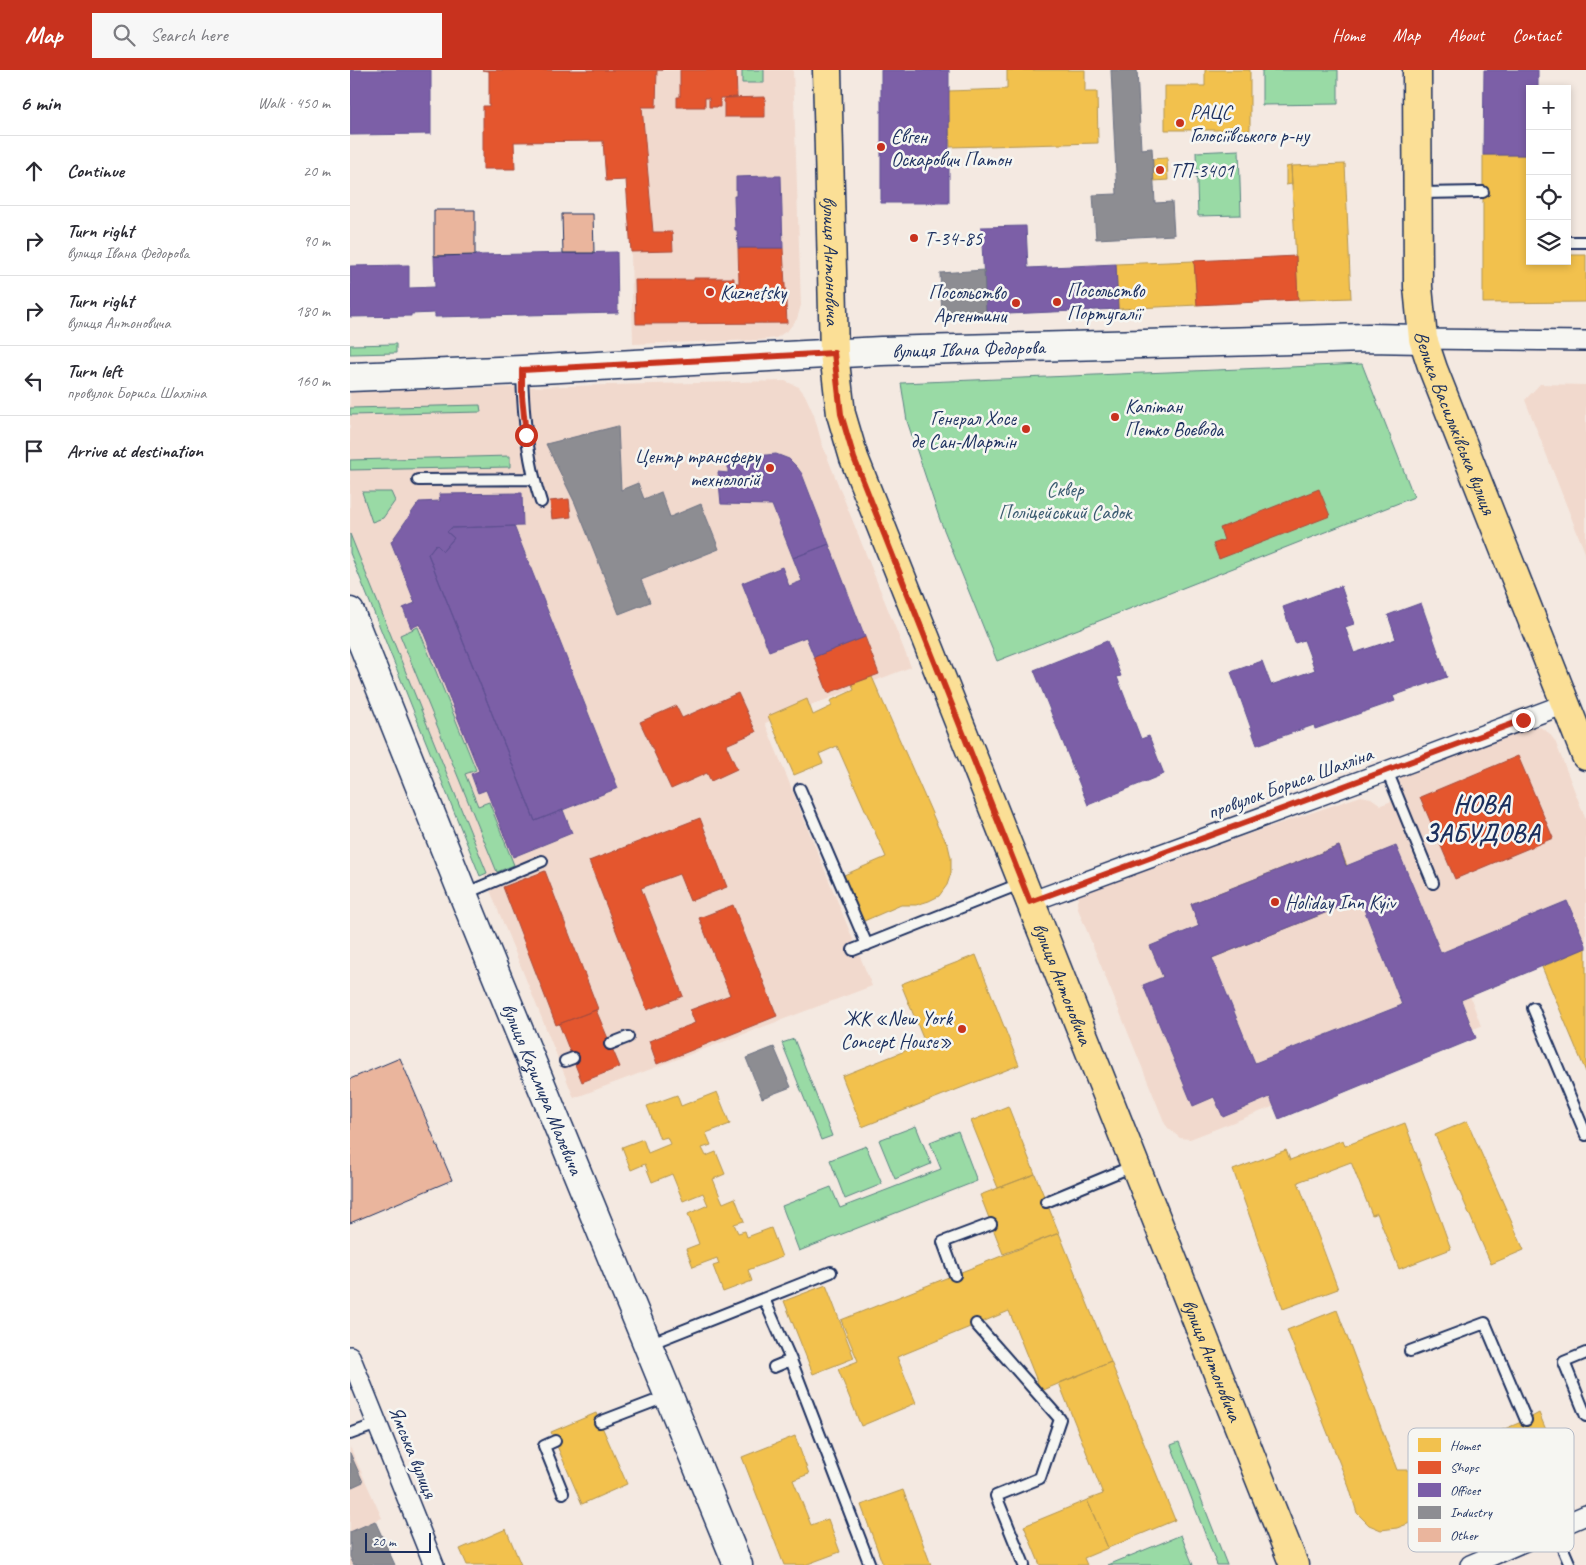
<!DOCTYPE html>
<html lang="en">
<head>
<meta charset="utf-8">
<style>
  body { margin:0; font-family:Caveat,sans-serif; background:#f7f7f7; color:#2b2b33 }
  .controls { position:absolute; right:15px; top:15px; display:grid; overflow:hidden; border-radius:0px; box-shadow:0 2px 8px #0003 }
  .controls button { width:45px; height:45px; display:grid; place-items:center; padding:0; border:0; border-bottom:1px solid #e1e1e2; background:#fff; color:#2b2b33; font:25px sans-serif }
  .scale { position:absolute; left:15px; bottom:12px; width:66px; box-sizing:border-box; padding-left:5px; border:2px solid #1b2f5e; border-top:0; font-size:14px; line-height:18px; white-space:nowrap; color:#1b2f5e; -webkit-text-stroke:4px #f6f6f2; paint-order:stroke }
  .stop { position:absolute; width:15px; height:15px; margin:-11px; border:4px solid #c8321e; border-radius:50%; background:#fff }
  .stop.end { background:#c8321e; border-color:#fff; box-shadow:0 1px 5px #0008 }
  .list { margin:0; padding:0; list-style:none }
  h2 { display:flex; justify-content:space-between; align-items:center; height:65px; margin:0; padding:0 20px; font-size:21px }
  h2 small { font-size:16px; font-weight:400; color:#7c7c81 }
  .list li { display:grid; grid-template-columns:32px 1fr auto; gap:15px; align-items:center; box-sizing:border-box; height:70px; padding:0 20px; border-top:1px solid #e1e1e2 }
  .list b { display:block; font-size:19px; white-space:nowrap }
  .list p { margin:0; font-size:16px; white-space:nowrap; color:#7c7c81 }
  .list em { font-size:16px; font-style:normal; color:#7c7c81 }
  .icon { flex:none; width:28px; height:28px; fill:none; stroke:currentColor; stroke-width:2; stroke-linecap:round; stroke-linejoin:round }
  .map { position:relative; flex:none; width:1236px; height:1495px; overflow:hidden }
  header { display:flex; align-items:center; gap:30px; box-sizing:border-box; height:70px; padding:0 25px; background:#c8321e; color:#fff }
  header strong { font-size:24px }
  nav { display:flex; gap:28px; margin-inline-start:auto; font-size:18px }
  .search { width:350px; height:45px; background:#f7f7f7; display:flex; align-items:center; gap:12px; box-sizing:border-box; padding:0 18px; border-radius:0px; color:#7c7c81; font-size:19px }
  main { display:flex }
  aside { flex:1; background:#fff }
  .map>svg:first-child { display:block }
  .built { fill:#f1d9cd }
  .green { fill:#99daa5; stroke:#5a8482 }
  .homes { fill:#f2c14e; stroke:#b29553 }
  .shops { fill:#e4572e; stroke:#a84b3c }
  .offices { fill:#7b5ea7; stroke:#5e5091; fill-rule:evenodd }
  .industry { fill:#8d8d92; stroke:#6b7182 }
  .building { fill:#eab59d; stroke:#1b2f5e }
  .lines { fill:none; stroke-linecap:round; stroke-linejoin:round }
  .lane-casing { stroke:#1b2f5e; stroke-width:14 }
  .street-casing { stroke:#1b2f5e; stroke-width:22 }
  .secondary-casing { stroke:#1b2f5e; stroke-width:31 }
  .primary-casing { stroke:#1b2f5e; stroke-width:31 }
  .lane { stroke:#f6f6f2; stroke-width:10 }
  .street { stroke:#f6f6f2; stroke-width:19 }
  .secondary { stroke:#f6f6f2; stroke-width:28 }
  .primary { stroke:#fbdf96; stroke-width:28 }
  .route { stroke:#c8321e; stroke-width:6 }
  .poi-dot { fill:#c8321e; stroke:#f6f6f2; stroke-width:2 }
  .labels { text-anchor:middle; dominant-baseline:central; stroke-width:5; stroke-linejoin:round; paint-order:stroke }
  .poi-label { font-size:20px; fill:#1b2f5e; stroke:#f6f6f2; text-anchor:start }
  .street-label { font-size:20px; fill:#1b2f5e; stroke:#f6f6f2 }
  .park-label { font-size:20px; fill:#3a5a70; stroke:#f6f6f2 }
  .district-label { font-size:25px; font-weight:bold; letter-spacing:1px; fill:#1b2f5e; stroke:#f6f6f2 }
  .key { fill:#f6f6f2; stroke:#b4bac6; stroke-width:1 }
  .key-label { font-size:14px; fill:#1b2f5e }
</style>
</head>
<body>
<header>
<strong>Map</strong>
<div class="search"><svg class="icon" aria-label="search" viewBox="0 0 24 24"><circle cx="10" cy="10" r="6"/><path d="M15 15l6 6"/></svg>Search here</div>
<nav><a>Home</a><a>Map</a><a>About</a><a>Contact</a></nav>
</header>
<main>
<aside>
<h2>6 min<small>Walk · 450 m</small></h2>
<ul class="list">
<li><svg class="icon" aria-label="ahead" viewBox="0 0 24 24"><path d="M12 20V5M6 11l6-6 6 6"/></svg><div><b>Continue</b></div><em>20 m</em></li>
<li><svg class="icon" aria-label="right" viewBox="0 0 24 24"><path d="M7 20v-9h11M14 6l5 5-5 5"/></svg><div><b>Turn right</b><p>вулиця Івана Федорова</p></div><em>90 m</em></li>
<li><svg class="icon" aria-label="right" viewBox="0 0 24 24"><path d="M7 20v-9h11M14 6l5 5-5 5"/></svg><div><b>Turn right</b><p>вулиця Антоновича</p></div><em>180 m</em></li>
<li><svg class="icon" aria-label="left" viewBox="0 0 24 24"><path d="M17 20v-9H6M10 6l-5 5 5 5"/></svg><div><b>Turn left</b><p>провулок Бориса Шахліна</p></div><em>160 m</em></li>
<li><svg class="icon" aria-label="arrive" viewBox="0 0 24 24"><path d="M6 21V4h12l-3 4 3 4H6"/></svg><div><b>Arrive at destination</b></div></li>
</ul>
</aside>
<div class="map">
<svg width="1236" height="1495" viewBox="0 0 1236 1495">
  <rect width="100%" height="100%" fill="#f4e9e1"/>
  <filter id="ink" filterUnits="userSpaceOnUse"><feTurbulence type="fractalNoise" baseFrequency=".02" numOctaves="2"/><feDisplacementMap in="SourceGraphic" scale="10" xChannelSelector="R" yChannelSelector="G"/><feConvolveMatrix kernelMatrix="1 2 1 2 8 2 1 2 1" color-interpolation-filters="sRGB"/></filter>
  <g filter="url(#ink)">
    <path class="built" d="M132 0H443L451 235 447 249 438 260 426 268 411 270 283 274 281 182 276 110 256 111 252 71 165 72V99H133V36L139 35V1Z
      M435 311 449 317 455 325 464 345 472 374 561 597 415 653 522 916 224 1028 0 474V321Z
      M1190 314 1236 315V485L1175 330Z
      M1179 656 1190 657 1199 663 1205 671 1236 750V878L1120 926 1131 956 840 1069 830 1068 819 1059 815 1054 728 839 727 832 729 825 733 820 1011 726 1021 728 1031 735 1053 727 1049 713V709L1051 703Z
      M0 1377 32 1448 25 1451 45 1495H0Z"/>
    <path class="green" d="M392 0H414V13H392Z
      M912 0H988V34L912 35Z
      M889 80 891 145 848 146 846 82Z
      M46 274V283L0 284V275Z
      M1012 294 1064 427 647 591 590 450 557 351 551 313Z
      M130 335 131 342 0 345V338Z
      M160 386V397L0 400V390Z
      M12 422H41L45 431 33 448 22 452Z
      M0 464 137 803 130 806 0 483Z
      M68 557 126 700 115 704 128 736 139 732 164 795 147 802 50 565Z
      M444 969 482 1066 471 1070 432 973Z
      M566 1056 581 1094 545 1109 529 1070Z
      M608 1061 627 1111 449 1181 432 1136 481 1117 490 1138 591 1099 580 1072Z
      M516 1076 532 1114 495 1129 480 1090Z
      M829 1372 877 1495H867L821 1375Z
      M831 1465 843 1495H758Z"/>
    <path class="homes" d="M657 0H735V22H747L748 73 600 77 598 21 657 19Z
      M855 0H900V60H815V16H855Z
      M1133 85H1180V191H1217V185H1236V232L1133 233Z
      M817 88 818 110 803 111 802 89Z
      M995 94 1001 228 948 230 941 96Z
      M941 96 942 114 936 115V97Z
      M844 191 847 235 768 239 766 194Z
      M522 607 588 757 598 775 601 788V803L597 815 589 826 579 831 566 835H551L514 851 494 805 536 787 487 676 469 684 473 693 444 705 418 646 457 629 463 645 482 636 480 631 504 620 502 614Z
      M989 776 1010 829 862 888 841 834Z
      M1236 878V1002L1192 897Z
      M626 885 669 995 512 1057 492 1006 575 973 551 914Z
      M367 1022 380 1054 356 1063 361 1075 352 1078 356 1086 366 1082 375 1104 363 1109 369 1124 373 1133 385 1128 394 1151 384 1154 388 1163 395 1161 397 1167 421 1158 432 1187 398 1200 402 1211 373 1222 363 1196 369 1194 367 1188 343 1197 336 1179 349 1174 338 1144 358 1135 353 1123 333 1131 322 1104 302 1112 295 1094 281 1100 272 1077 293 1069 298 1083 320 1074 317 1067 310 1069 297 1036 327 1025 331 1036Z
      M658 1036 685 1104 648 1118 621 1051Z
      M1117 1051 1174 1180 1141 1194 1085 1065Z
      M1055 1053 1101 1179 1049 1199 1027 1143 1022 1145 1001 1092 948 1112 988 1219 933 1239 883 1100 936 1080 940 1090 993 1070 995 1076Z
      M685 1104 709 1163 653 1184 630 1125Z
      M709 1163 761 1292 691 1321 659 1241 547 1287 566 1333 511 1356 488 1299 508 1291 491 1250Z
      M476 1215 504 1288 463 1304 434 1231Z
      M987 1240 1047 1400H1062L1078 1391 1099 1438 1047 1458 1031 1460 1019 1455 1007 1443 999 1417 937 1260Z
      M761 1292 825 1450 758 1478 737 1430 753 1424 709 1313Z
      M246 1343 277 1414 232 1434 201 1362Z
      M1189 1343 1209 1391 1196 1398 1099 1438 1078 1391 1176 1350Z
      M445 1366 459 1404 443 1410 461 1455 478 1449 490 1482 455 1495H434L392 1387Z
      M553 1420 581 1495H533L511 1435Z
      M737 1430 758 1478 734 1488 737 1495H690L674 1456Z
      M156 1459 171 1495H117L110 1479Z"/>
    <path class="shops" d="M132 0H313H307L306 37H292L303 162H322L323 181 281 182 276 110 256 111 253 71 164 72 165 99H133V36H139V1Z
      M330 0H386L387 27 370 28V37H359V28H355V37H327V27H330Z
      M415 27V47H374V28Z
      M388 178H433L437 253 286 254 285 210H344V208H384V213H389Z
      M946 186 948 230 847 235 844 191Z
      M969 419 980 446 869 489 863 474 874 470 870 458Z
      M219 429 221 447 202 449 200 431Z
      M515 567 529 604 478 623 464 587Z
      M388 623 406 662 376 675 387 699 361 711 357 703 321 719 290 652 326 636 332 648Z
      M1168 686 1203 768 1105 809 1070 727Z
      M350 748 377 817 340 831 329 804 291 818 333 926 297 940 239 791Z
      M195 801 248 939 206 955 153 817Z
      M383 835 427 946 307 994 299 971 345 953 340 940 380 925 349 848Z
      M246 940 270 997 232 1012 209 954Z"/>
    <path class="offices" d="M0 0H81V64L0 65Z
      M531 0H599V133H531Z
      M1134 0H1188V19H1180V85H1133Z
      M417 106H431L433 178H388L387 160H385L384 126H386V107Z
      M676 156 678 198 766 194 768 239 636 245 631 157Z
      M267 182 268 243 85 247V243L61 244V246L0 247V196L59 195V218L85 217 84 186Z
      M426 384 439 389 447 397 452 404 479 474 443 488 422 435 371 434 368 402 378 403V389Z
      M172 423 173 456 101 458 97 462 104 468 93 481 86 474 78 484 185 751 213 740 222 763 163 787 136 720 128 723 121 704 129 701 70 554 61 558 53 538 65 533 41 472 69 432 90 431 89 424Z
      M164 456 268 718 185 751 78 484 86 474 93 481 104 468 97 462 101 458Z
      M479 474 515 567 464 587 456 567 419 581 392 513 432 497 439 516 452 511 443 488Z
      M991 516 1004 554 995 557 1004 583 1046 569 1038 545 1071 533 1097 607 1043 626 1045 631 965 659 964 655 907 675 881 602 912 591 921 615 965 600 954 570 945 573 933 537Z
      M757 571 771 606 767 607 791 669 799 666 814 704 738 735 684 600Z
      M989 776 996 796 1046 776 1091 883 1217 831 1236 875V878L1111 930 1126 968 929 1049 920 1027 873 1047 864 1027 843 1036 793 915 813 907 800 876 849 856 841 834ZM1010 829 1052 935 905 993 862 888Z"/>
    <path class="industry" d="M761 0H787L791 79 802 78 805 133 822 132 824 165 746 169 743 125 767 124Z
      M634 200 636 245 592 246 590 203Z
      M268 356 271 420 288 413 294 429 311 422 320 447 351 434 369 479 291 510 300 532 269 544 225 433 196 374Z
      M424 977 441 1017 412 1028 396 988Z
      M0 1383 13 1412 0 1418Z
      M25 1451 45 1495H4L0 1487V1462Z"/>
    <path class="building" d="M84 140H125V185L84 186Z
      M212 144H243L244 183H213Z
      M50 988 102 1110 0 1153V1009Z"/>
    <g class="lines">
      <g class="lane-casing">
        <path id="lane" d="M1069 123 1133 122
          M1217 172H1236
          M172 301C173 345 177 390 191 432
          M68 410 183 409
          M1037 701 1083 813
          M450 719 517 875
          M114 824 192 791
          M503 880 672 813
          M1183 938 1236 1065
          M260 974 278 967
          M215 991 223 988
          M696 1132 783 1096
          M605 1205 593 1172 641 1154
          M414 1229 441 1290 520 1495
          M626 1254 710 1349 690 1408 646 1426 674 1495
          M299 1274 481 1202
          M1060 1281 1135 1253 1176 1350
          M1236 1283 1214 1292 1236 1346
          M424 1297 441 1290
          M250 1352 318 1326
          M0 1364 27 1354
          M205 1371 194 1376 213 1423
          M1196 1398 1221 1451
          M1204 1458 1220 1495"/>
      </g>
      <g class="street-casing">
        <path id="street" d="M1073 269 1236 271
          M680 832 1037 701 1215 634
          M0 1286 84 1495
          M1120 1495 1236 1445"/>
      </g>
      <g class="secondary-casing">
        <g id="secondary">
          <path id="s1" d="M0 307 172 300 531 281 1018 268 1073 269"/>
          <path id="s2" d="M0 542 113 824 388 1495"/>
        </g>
      </g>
      <g class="primary-casing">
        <g id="primary">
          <path id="s3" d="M477 0 484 283 491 344 504 388 944 1495"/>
          <path id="s4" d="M1067 0 1068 217 1073 269 1083 299 1236 686"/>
        </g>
      </g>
      <use href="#lane" class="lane"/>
      <use href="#street" class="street"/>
      <use href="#secondary" class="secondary"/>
      <use href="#primary" class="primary"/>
    </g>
  </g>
  <g class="lines" filter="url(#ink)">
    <path class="route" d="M176 365 172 326V300L484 283 491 344 504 388 680 832 1173 650"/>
  </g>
  <g class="poi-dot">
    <circle cx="830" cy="53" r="5"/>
    <circle cx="531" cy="77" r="5"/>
    <circle cx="810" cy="100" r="5"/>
    <circle cx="564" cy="168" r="5"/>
    <circle cx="360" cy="222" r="5"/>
    <circle cx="707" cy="232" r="5"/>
    <circle cx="666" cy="233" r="5"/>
    <circle cx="765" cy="347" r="5"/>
    <circle cx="676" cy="359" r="5"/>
    <circle cx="420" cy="398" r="5"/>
    <circle cx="925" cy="832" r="5"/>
    <circle cx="612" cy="959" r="5"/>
  </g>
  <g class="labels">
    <g class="poi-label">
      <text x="840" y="42">РАЦС<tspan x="840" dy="23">Голосіївського р-ну</tspan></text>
      <text x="541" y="66">Євген<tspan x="541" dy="23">Оскарович Патон</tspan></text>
      <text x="820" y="100">ТП-3401</text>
      <text x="574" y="168">Т-34-85</text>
      <text x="717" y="220">Посольство<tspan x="717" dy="23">Португалії</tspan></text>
      <text x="370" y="222">Kuznetsky</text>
      <text x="656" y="222" text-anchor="end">Посольство<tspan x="656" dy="23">Аргентини</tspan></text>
      <text x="775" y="336">Капітан<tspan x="775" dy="23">Петко Воєвода</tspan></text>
      <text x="666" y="348" text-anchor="end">Генерал Хосе<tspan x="666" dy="23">де Сан-Мартін</tspan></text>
      <text x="410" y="386" text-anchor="end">Центр трансферу<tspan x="410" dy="23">технологій</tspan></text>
      <text x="935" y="832">Holiday Inn Kyiv</text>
      <text x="602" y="948" text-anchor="end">ЖК «New York<tspan x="602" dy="23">Concept House»</tspan></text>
    </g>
    <g class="street-label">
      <text stroke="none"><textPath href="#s3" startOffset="191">вулиця Антоновича</textPath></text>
      <text stroke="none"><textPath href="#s1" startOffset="619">вулиця Івана Федорова</textPath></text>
      <text stroke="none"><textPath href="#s4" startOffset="359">Велика Васильківська вулиця</textPath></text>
      <text transform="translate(940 713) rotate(-20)">провулок Бориса Шахліна</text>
      <text stroke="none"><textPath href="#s3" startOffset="956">вулиця Антоновича</textPath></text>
      <text stroke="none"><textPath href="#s2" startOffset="514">вулиця Казимира Малевича</textPath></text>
      <text stroke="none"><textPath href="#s3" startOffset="1361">вулиця Антоновича</textPath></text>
      <text transform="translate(63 1382) rotate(68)">Ямська вулиця</text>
    </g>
    <g class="park-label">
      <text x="715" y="419">Сквер<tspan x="715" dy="23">Поліцейський Садок</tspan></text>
    </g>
    <g class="district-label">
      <text x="1132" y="734">НОВА<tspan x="1132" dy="29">ЗАБУДОВА</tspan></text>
    </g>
  </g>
  <rect x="1058" y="1358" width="166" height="124" rx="8" class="key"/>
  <rect x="1068" y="1368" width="23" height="14" fill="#f2c14e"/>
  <rect x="1068" y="1391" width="23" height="13" fill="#e4572e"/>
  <rect x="1068" y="1413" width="23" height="14" fill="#7b5ea7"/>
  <rect x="1068" y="1436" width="23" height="13" fill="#8d8d92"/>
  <rect x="1068" y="1458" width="23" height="14" fill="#eab59d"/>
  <g class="key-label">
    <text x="1100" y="1380">Homes</text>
    <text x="1100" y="1402">Shops</text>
    <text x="1100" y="1425">Offices</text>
    <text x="1100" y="1447">Industry</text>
    <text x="1100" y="1470">Other</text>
  </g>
</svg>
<div class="controls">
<button>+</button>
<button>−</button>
<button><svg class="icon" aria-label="locate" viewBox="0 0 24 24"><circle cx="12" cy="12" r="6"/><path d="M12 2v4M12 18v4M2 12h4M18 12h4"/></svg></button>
<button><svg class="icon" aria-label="layers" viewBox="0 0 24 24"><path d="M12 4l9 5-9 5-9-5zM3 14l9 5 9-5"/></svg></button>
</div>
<div class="scale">20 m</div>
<div class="stop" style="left:176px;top:365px"></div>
<div class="stop end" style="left:1173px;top:650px"></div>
</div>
</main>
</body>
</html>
